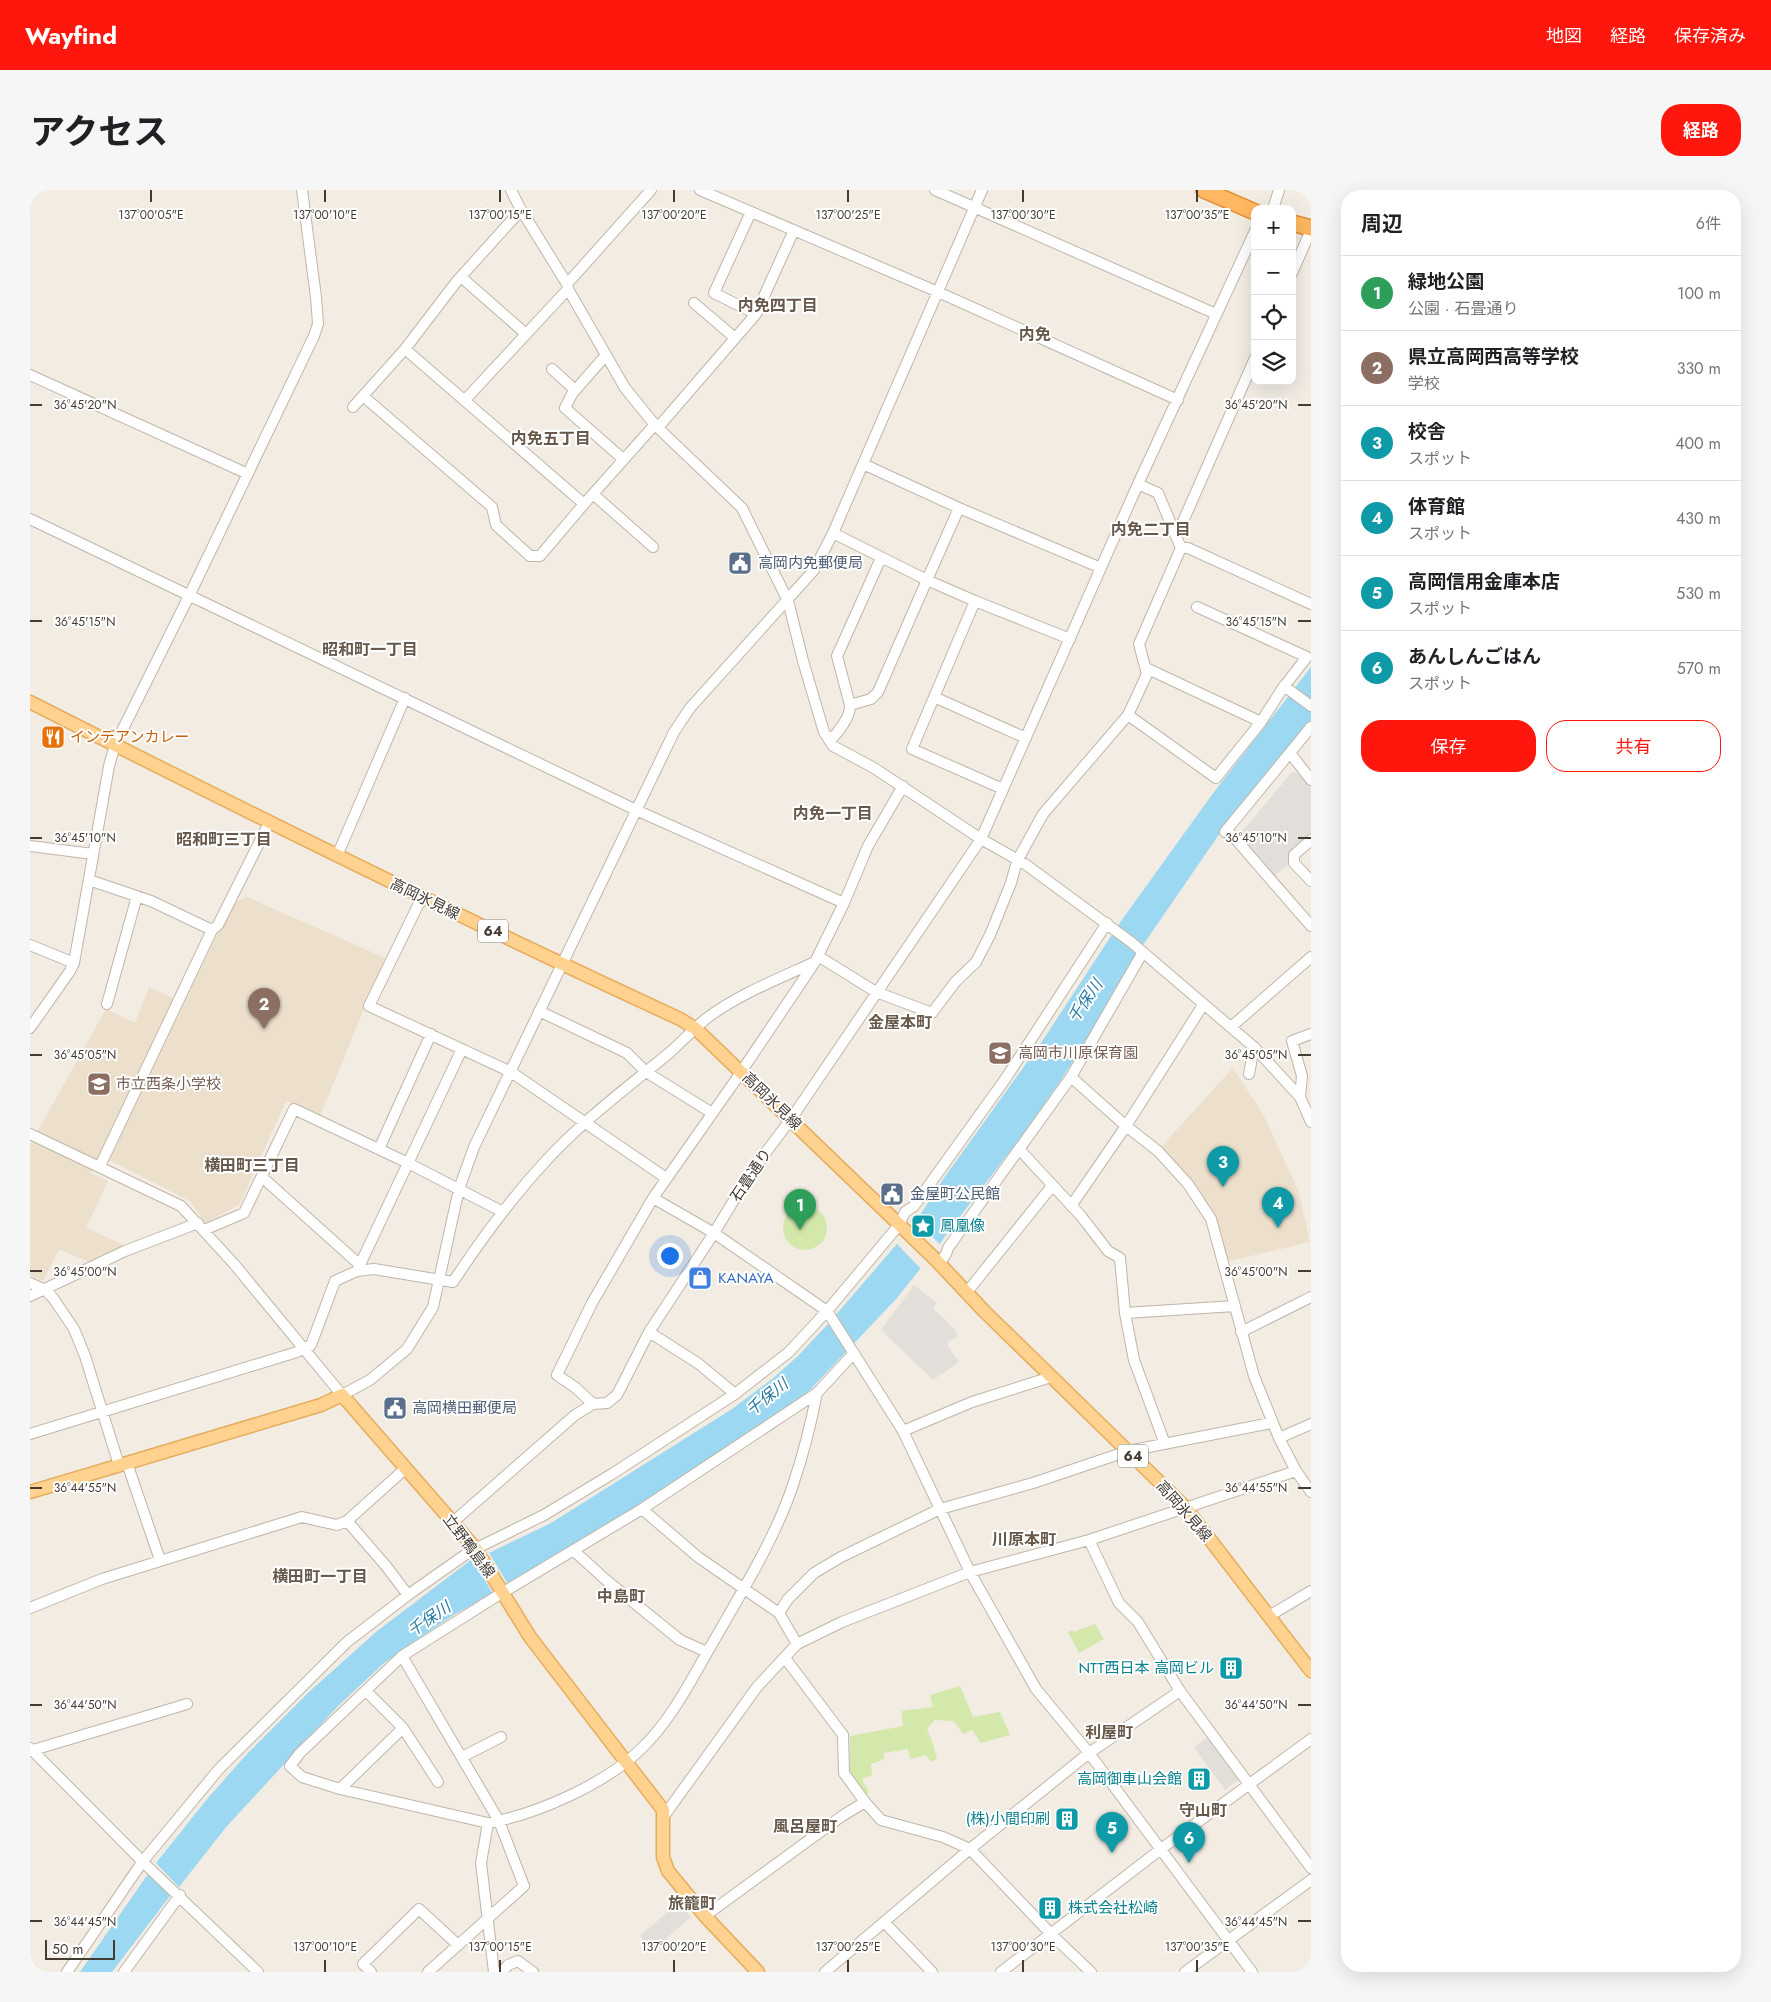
<!DOCTYPE html>
<html lang="ja">
<head>
<meta charset="utf-8">
<style>
  body { margin:0; font-family:Jost,"Noto Sans JP",sans-serif; background:#f6f6f6; color:#202124 }
  .controls { position:absolute; right:15px; top:15px; display:grid; overflow:hidden; border-radius:10px; box-shadow:0 5px 20px #0002 }
  .controls button { width:45px; height:45px; display:grid; place-items:center; padding:0; border:0; border-bottom:1px solid #e0e0e0; background:#fff; color:#202124; font:25px sans-serif }
  .scale { position:absolute; left:15px; bottom:12px; width:70px; box-sizing:border-box; padding-left:5px; border:2px solid #443b33; border-top:0; font-size:14px; line-height:18px; white-space:nowrap; color:#443b33; -webkit-text-stroke:4px #fff; paint-order:stroke }
  .you { position:absolute; left:639px; top:1065px; width:18px; height:18px; margin:-12px; border:4px solid #fff; border-radius:50%; background:#1a73e8; box-shadow:0 0 0 8px #1a73e833 }
  .badge { display:grid; place-items:center; width:32px; height:32px; border-radius:50%; background:#ff160d; color:#fff; font-size:16px; font-weight:700 }
  .pin { position:absolute; translate:-50% -41px; filter:drop-shadow(0 1px 2px #0008) }
  .pin::after { content:''; position:absolute; top:26px; width:18px; height:15px; background:inherit; clip-path:polygon(0 0,100% 0,50% 100%) }
  .list { margin:0; padding:0; list-style:none }
  h2 { display:flex; justify-content:space-between; align-items:center; height:65px; margin:0; padding:0 20px; font-size:21px }
  h2 small { font-size:16px; font-weight:400; color:#757577 }
  .list li { display:grid; grid-template-columns:32px 1fr auto; gap:15px; align-items:center; box-sizing:border-box; height:75px; padding:0 20px; border-top:1px solid #e0e0e0 }
  .list b { display:block; font-size:19px; white-space:nowrap }
  .list p { margin:0; font-size:16px; white-space:nowrap; color:#757577 }
  .list em { font-size:16px; font-style:normal; color:#757577 }
  .actions { display:flex; gap:10px; padding:15px 20px }
  .actions a { flex:1; padding:11px 0; border:1px solid #ff160d; border-radius:20px; text-align:center; font-size:18px; color:#ff160d }
  .actions .main { background:#ff160d; color:#fff }
  .icon { flex:none; width:28px; height:28px; fill:none; stroke:currentColor; stroke-width:2; stroke-linecap:round; stroke-linejoin:round }
  .map { position:relative; flex:none; width:1281px; height:1782px; overflow:hidden; border-radius:20px }
  header { display:flex; align-items:center; gap:30px; box-sizing:border-box; height:70px; padding:0 25px; background:#ff160d; color:#fff }
  header strong { font-size:24px }
  nav { display:flex; gap:28px; margin-inline-start:auto; font-size:18px }
  .intro { display:flex; align-items:center; justify-content:space-between; box-sizing:border-box; height:120px; padding:0 30px }
  h1 { margin:0; font-size:35px }
  .button { padding:12px 22px; border-radius:20px; background:#ff160d; color:#fff; font-size:18px; font-weight:700 }
  main { display:flex; gap:30px; padding:0 30px }
  aside { flex:1; background:#fff; border-radius:20px; box-shadow:0 5px 20px #0002 }
  .map>svg:first-child { display:block }
  .education { fill:#ecdfcc }
  .green { fill:#d3e8aa }
  .parking { fill:#e2dfdb }
  .water { fill:#9cd8f2 }
  .pier { fill:#f2ece3 }
  .lines { fill:none; stroke-linecap:round; stroke-linejoin:round }
  .minor-casing { stroke:#c0b5a8; stroke-width:12 }
  .major-casing { stroke:#e6ad5c; stroke-width:15 }
  .highway-casing { stroke:#e18b2e; stroke-width:18 }
  .minor { stroke:#fff; stroke-width:10 }
  .major { stroke:#ffd28f; stroke-width:12 }
  .highway { stroke:#ffb861; stroke-width:15 }
  .ticks { fill:none; stroke:#443b33; stroke-width:2 }
  .labels { text-anchor:middle; dominant-baseline:central; stroke-width:4; stroke-linejoin:round; paint-order:stroke }
  .shield { fill:#fff; stroke:#7c7670; stroke-width:1 }
  .shield-label { font-size:14px; font-weight:bold; fill:#443b33 }
  .service-label { font-size:15px; fill:#4e5e75; stroke:#fff; text-anchor:start }
  .food-label { font-size:15px; fill:#c56008; stroke:#fff; text-anchor:start }
  .street-label { font-size:15px; fill:#443b33; stroke:#fff }
  .education-label { font-size:15px; fill:#785e54; stroke:#fff; text-anchor:start }
  .culture-label { font-size:15px; fill:#0d838f; stroke:#fff; text-anchor:end }
  .shop-label { font-size:15px; fill:#366cbe; stroke:#fff; text-anchor:start }
  .neighbourhood-label { font-size:16px; font-weight:bold; fill:#67584a; stroke:#fff }
  .water-label { font-size:16px; font-style:italic; fill:#287ba1; stroke:#fff }
  .ticks-label { font-size:12px; text-anchor:middle; fill:#443b33; stroke:#fff; stroke-width:4; stroke-linejoin:round; paint-order:stroke }
</style>
</head>
<body>
<header>
<strong>Wayfind</strong>
<nav><a>地図</a><a>経路</a><a>保存済み</a></nav>
</header>
<div class="intro"><h1>アクセス</h1><a class="button">経路</a></div>
<main>
<div class="map">
<svg width="1281" height="1782" viewBox="0 0 1281 1782">
  <rect width="100%" height="100%" fill="#f2ece3"/>
  <path class="education" d="M217 707 355 768 290 926 256 911 209 1015 175 1033 160 1011 79 970 202 713Z
    M119 797 143 808 61 983 78 991 56 1038 96 1056 59 1072 29 1059 13 1091 0 1085V955L76 819 105 833Z
    M1203 878 1233 924 1268 1000 1280 1052 1199 1071 1185 1026 1160 989 1132 956Z"/>
  <path class="green" d="M753 1038a22 22 0 1 1 44 0a22 22 0 1 1-44 0Z
    M1065 1434 1074 1449 1049 1463 1038 1442 1042 1440 1044 1442Z
    M930 1496 943 1527 970 1522 980 1545 951 1553 942 1540 933 1544 924 1531 905 1530 897 1539 903 1554 907 1569 901 1572 896 1565 880 1569 878 1559 854 1563V1569L841 1574 842 1585 832 1589 839 1602 836 1605 820 1582V1546L873 1536 872 1521 903 1517 900 1505Z"/>
  <path class="parking" d="M1262 582 1270 584 1281 597V655L1244 686 1209 645Z
    M884 1095 907 1113 903 1119 924 1138 928 1146 918 1152V1156L929 1172 903 1190 851 1140Z
    M1180 1546 1211 1588 1195 1600 1164 1557Z
    M648 1713 661 1727 623 1760 610 1746Z"/>
  <path class="water" d="M1281 477V532L1190 643 1113 755 1088 801 1031 890 994 943 916 1045 910 1054 867 1108 779 1201 759 1218 727 1242 524 1369 478 1394 459 1363 521 1333 702 1219 742 1189 768 1166 798 1134 885 1033 914 988 1013 850 1089 734 1181 606Z
    M442 1369 463 1404 425 1424 382 1453 354 1473 308 1516 197 1636 149 1697 126 1673 178 1608 216 1565 279 1502 346 1442Z
    M118 1684 140 1706 82 1782H50Z"/>
  <path class="pier" d="M884 1030 912 1056 892 1080 866 1053Z"/>
  <g class="lines">
    <g class="minor-casing">
      <path id="minor" d="M481 0 490 18 537 94 538 99 595 198 625 235 712 318 758 411 773 471 794 542 803 556 844 578 951 649 995 674 1101 752 1224 857 1270 907 1281 932
        M670 0 908 102 1148 210
        M905 0 1186 124
        M1243 19 1249 0
        M721 22 684 103 726 124
        M1262 83 1281 40
        M431 87 496 144
        M537 94 621 0
        M664 113 705 148
        M375 159 554 314 563 304 623 357
        M576 165 542 204 535 218 593 269
        M522 179 545 200
        M0 185 218 284
        M333 206 462 317 466 335 500 366H510L554 314
        M435 210 538 99
        M323 217 375 159 427 91 491 20
        M833 274 929 318 1071 378
        M563 304 620 240 625 235 631 234 726 124 764 40
        M0 329 606 620 814 713
        M803 343 897 390 929 318
        M1147 345 1225 168
        M1151 358H1158L1281 414
        M1167 417 1277 467 1252 499 1231 532
        M1254 496 1281 516
        M904 507 996 548
        M820 515 807 466 851 368
        M1098 525 1186 588 1231 532 1116 478
        M1281 537 1195 642 1202 645 1281 736
        M800 550C808 543 821 526 820 515L841 509 848 502 897 390 945 411
        M1260 563 1281 590
        M973 599 882 559 945 411 1040 449
        M1281 650 1264 665V673L1281 691
        M0 656 63 664
        M307 666 375 508
        M59 690 121 711 182 740
        M392 707 339 816 481 882 636 988
        M0 755 44 773
        M788 766 846 802 902 823 926 791 946 772 960 745 981 693 987 671 1013 624 1098 525 1117 484 1109 454 1151 358 1128 303 1108 294
        M77 814 107 706
        M509 821 597 863 616 882 682 923
        M1201 837 1281 767
        M0 838 40 781 44 773 79 576 85 555 159 406 284 146 288 134 286 107 272 0
        M1219 884 1224 857
        M1041 887 1096 936 1128 961 1158 994 1181 1029 1224 1186 1249 1248 1266 1281 1281 1302
        M1270 907 1272 886 1262 851 1281 844
        M0 944 151 1016 204 1074 312 1205 340 1190 377 1159 403 1117 429 999 444 957 644 542 660 518 784 380 803 343 952 0
        M349 959 401 844
        M989 959 1051 1026 1078 1061 1090 1068 1095 1123 1104 1170 1135 1254
        M70 976 182 740 188 735 239 633
        M232 987 330 1075
        M623 1008 684 1043 797 1121 873 1241 940 1382 1006 1499 1059 1563 1222 1782
        M1041 1016 1096 936 1173 815
        M174 1040 214 1023 264 919 378 973 473 1022
        M909 1074 916 1064 918 1058 1041 887 1113 762
        M327 1081 344 1079 423 1092C450 1051 479 1011 513 974 550 933 595 899 638 864 651 853 663 839 677 828 709 804 748 789 785 772
        M0 1093 15 1100 23 1108 44 1139 55 1166 89 1275
        M937 1102 1022 996
        M0 1106 95 1061 168 1033
        M1095 1123 1205 1116
        M619 1142 669 1174 705 1204
        M1211 1142 1281 1107
        M563 1214 546 1198 527 1185 562 1113 623 1008 705 891 785 772 814 713 838 656 873 596
        M873 1241 942 1212 1021 1187
        M0 1244 267 1162 281 1155 305 1091 327 1081 432 859
        M1249 1248 1281 1234
        M97 1273 130 1370
        M612 1319 668 1367 749 1423 767 1454
        M317 1331 356 1376 378 1405
        M423 1332 545 1225 563 1214 577 1213 587 1205 619 1142 684 1043 721 982 761 929 951 649 1108 294 1225 41
        M1059 1350 1089 1413 1108 1432 1150 1501 1281 1678
        M544 1361 576 1390 650 1450 677 1462
        M0 1418 72 1389 272 1327 307 1335 317 1331 376 1278
        M749 1423 758 1409 784 1383 811 1367 910 1319 1003 1293 1098 1261 1241 1233
        M1239 1426 1281 1401
        M372 1466 469 1631 494 1696 398 1782
        M755 1468 813 1545 814 1583 835 1612 851 1630 913 1647 940 1659 1021 1744 1061 1782
        M336 1501 373 1538 408 1592
        M373 1538 310 1599 272 1587 260 1576 270 1563 372 1466 467 1406 612 1319 787 1203 824 1163
        M0 1558 117 1676 228 1782
        M0 1561 157 1514
        M432 1567 471 1547
        M310 1599 458 1633
        M634 1626 727 1497 767 1454 812 1432 940 1382 1059 1350 1266 1281
        M675 1726 812 1626 835 1612
        M854 1732 902 1782
        M37 1782 113 1671 189 1579 317 1452 378 1405 439 1362 514 1325 582 1284 705 1204 759 1162 797 1121 869 1035 875 1022 884 1016 976 888 1077 733
        M94 1782 150 1705
        M341 1782 333 1774 389 1719 428 1755
        M464 1782 451 1673 458 1633C507 1624 573 1595 610 1560 641 1531 661 1490 682 1454 711 1403 744 1351 763 1295 773 1265 781 1234 787 1203
        M472 1782 478 1775 488 1771 503 1782
        M795 1782 940 1659 1059 1563 1150 1501
        M971 1782 1131 1659 1281 1549
        M1155 1782 1281 1690"/>
    </g>
    <g class="major-casing">
      <path id="major" d="M0 512C215 621 431 728 650 829L666 839 905 1069 954 1121 1155 1317 1281 1481
        M0 1302 291 1215 312 1205 445 1358 500 1447 633 1620V1667L638 1681 675 1726 728 1782"/>
    </g>
    <g class="highway-casing">
      <path id="highway" d="M1174 0 1225 22
        M1262 33 1281 38"/>
    </g>
    <use href="#minor" class="minor"/>
    <use href="#major" class="major"/>
    <use href="#highway" class="highway"/>
  </g>
  <path class="ticks" d="M121 0V12M295 0V12M470 0V12M644 0V12M818 0V12M993 0V12M1167 0V12M0 215H12M1268 215H1281M0 431H12M1268 431H1281M0 648H12M1268 648H1281M0 865H12M1268 865H1281M0 1081H12M1268 1081H1281M0 1298H12M1268 1298H1281M0 1515H12M1268 1515H1281M0 1731H12M1268 1731H1281M295 1770V1782M470 1770V1782M644 1770V1782M818 1770V1782M993 1770V1782M1167 1770V1782"/>
  <defs>
    <g id="civic-square" transform="scale(1.25)"><rect x="-9" y="-9" width="18" height="18" rx="4" fill="#5c6f8a" stroke="#fff"/><path d="M-.6-6.5H3V-4.5H.6V-3L4-1V1h2V6H-6V1h2V-1L-.6-3ZM-1.2 2.5V6h2.4V2.5Z" fill="#fff"/></g>
    <g id="restaurant-square" transform="scale(1.25)"><rect x="-9" y="-9" width="18" height="18" rx="4" fill="#e8710a" stroke="#fff"/><path d="M-5-6h1v4h1v-4h1v4h1v-4h1v5L-1.5 .5V6h-2V.5L-5-1ZM5-6V6H3V1.5H1.5Q1.5-4 5-6Z" fill="#fff"/></g>
    <g id="school-square" transform="scale(1.25)"><rect x="-9" y="-9" width="18" height="18" rx="4" fill="#8d6e63" stroke="#fff"/><path d="M0-5L7-2L0 1L-7-2ZM-4 1L0 2.5L4 1V4Q0 6-4 4Z" fill="#fff"/></g>
    <g id="sight-square" transform="scale(1.25)"><rect x="-9" y="-9" width="18" height="18" rx="4" fill="#0f9aa8" stroke="#fff"/><path d="M0-6L1.8-2.2L6-1.7L2.9 1.2L3.7 5.4L0 3.3L-3.7 5.4L-2.9 1.2L-6-1.7L-1.8-2.2Z" fill="#fff"/></g>
    <g id="shop-square" transform="scale(1.25)"><rect x="-9" y="-9" width="18" height="18" rx="4" fill="#3f7fe0" stroke="#fff"/><path d="M-5-2.5h2.3a2.7 3.5 0 0 1 5.4 0H5L5.5 6h-11ZM-1.5-2.5h3a1.5 2.3 0 0 0-3 0Z" fill="#fff"/></g>
    <g id="building-square" transform="scale(1.25)"><rect x="-9" y="-9" width="18" height="18" rx="4" fill="#0f9aa8" stroke="#fff"/><path d="M-4-6H4V6H1V3H-1V6H-4ZM-2.5-4.3h1.7v1.8h-1.7ZM.8-4.3h1.7v1.8H.8ZM-2.5-1h1.7V.8h-1.7ZM.8-1h1.7V.8H.8Z" fill="#fff"/></g>
  </defs>
  <g fill-rule="evenodd">
    <use href="#civic-square" x="710" y="373"/>
    <use href="#restaurant-square" x="23" y="547"/>
    <use href="#school-square" x="970" y="863"/>
    <use href="#school-square" x="69" y="894"/>
    <use href="#civic-square" x="862" y="1004"/>
    <use href="#sight-square" x="893" y="1036"/>
    <use href="#shop-square" x="670" y="1088"/>
    <use href="#civic-square" x="365" y="1218"/>
    <use href="#building-square" x="1201" y="1478"/>
    <use href="#building-square" x="1169" y="1589"/>
    <use href="#building-square" x="1037" y="1629"/>
    <use href="#building-square" x="1020" y="1718"/>
  </g>
  <g class="labels">
    <g class="shield">
      <rect x="448" y="729.5" width="30" height="23" rx="4"/>
      <rect x="1088" y="1254.5" width="30" height="23" rx="4"/>
    </g>
    <g class="shield-label">
      <text x="463" y="741">64</text>
      <text x="1103" y="1266">64</text>
    </g>
    <g class="service-label">
      <text x="728" y="373">高岡内免郵便局</text>
      <text x="880" y="1004">金屋町公民館</text>
      <text x="382" y="1218">高岡横田郵便局</text>
    </g>
    <g class="food-label">
      <text x="40" y="547">インデアンカレー</text>
    </g>
    <g class="street-label">
      <text transform="translate(395 709) rotate(26)">高岡氷見線</text>
      <text transform="translate(742 911) rotate(44)">高岡氷見線</text>
      <text transform="translate(721 985) rotate(-56)">石畳通り</text>
      <text transform="translate(1154 1321) rotate(49)">高岡氷見線</text>
      <text transform="translate(439 1356) rotate(53)">立野鴨島線</text>
    </g>
    <g class="education-label">
      <text x="988" y="863">高岡市川原保育園</text>
      <text x="86" y="894">市立西条小学校</text>
    </g>
    <g class="culture-label">
      <text x="910" y="1036" text-anchor="start">鳳凰像</text>
      <text x="1184" y="1478">NTT西日本 高岡ビル</text>
      <text x="1152" y="1589">高岡御車山会館</text>
      <text x="1020" y="1629">(株)小間印刷</text>
      <text x="1038" y="1718" text-anchor="start">株式会社松崎</text>
    </g>
    <g class="shop-label">
      <text x="688" y="1088">KANAYA</text>
    </g>
    <g class="neighbourhood-label">
      <text x="748" y="115">内免四丁目</text>
      <text x="1005" y="144">内免</text>
      <text x="521" y="248">内免五丁目</text>
      <text x="1121" y="339">内免二丁目</text>
      <text x="340" y="459">昭和町一丁目</text>
      <text x="803" y="623">内免一丁目</text>
      <text x="194" y="649">昭和町三丁目</text>
      <text x="870" y="832">金屋本町</text>
      <text x="222" y="975">横田町三丁目</text>
      <text x="994" y="1349">川原本町</text>
      <text x="290" y="1386">横田町一丁目</text>
      <text x="591" y="1406">中島町</text>
      <text x="1079" y="1542">利屋町</text>
      <text x="1173" y="1620">守山町</text>
      <text x="775" y="1636">風呂屋町</text>
      <text x="662" y="1713">旅籠町</text>
    </g>
    <g class="water-label">
      <text transform="translate(1055 811) rotate(-56)">千保川</text>
      <text transform="translate(737 1207) rotate(-39)">千保川</text>
      <text transform="translate(399 1429) rotate(-35)">千保川</text>
    </g>
  </g>
  <g class="ticks-label">
    <text x="121" y="29">137°00'05"E</text>
    <text x="295" y="29">137°00'10"E</text>
    <text x="470" y="29">137°00'15"E</text>
    <text x="644" y="29">137°00'20"E</text>
    <text x="818" y="29">137°00'25"E</text>
    <text x="993" y="29">137°00'30"E</text>
    <text x="1167" y="29">137°00'35"E</text>
    <text x="55" y="219">36°45'20"N</text>
    <text x="1226" y="219">36°45'20"N</text>
    <text x="55" y="436">36°45'15"N</text>
    <text x="1226" y="436">36°45'15"N</text>
    <text x="55" y="652">36°45'10"N</text>
    <text x="1226" y="652">36°45'10"N</text>
    <text x="55" y="869">36°45'05"N</text>
    <text x="1226" y="869">36°45'05"N</text>
    <text x="55" y="1086">36°45'00"N</text>
    <text x="1226" y="1086">36°45'00"N</text>
    <text x="55" y="1302">36°44'55"N</text>
    <text x="1226" y="1302">36°44'55"N</text>
    <text x="55" y="1519">36°44'50"N</text>
    <text x="1226" y="1519">36°44'50"N</text>
    <text x="55" y="1736">36°44'45"N</text>
    <text x="1226" y="1736">36°44'45"N</text>
    <text x="295" y="1761">137°00'10"E</text>
    <text x="470" y="1761">137°00'15"E</text>
    <text x="644" y="1761">137°00'20"E</text>
    <text x="818" y="1761">137°00'25"E</text>
    <text x="993" y="1761">137°00'30"E</text>
    <text x="1167" y="1761">137°00'35"E</text>
  </g>
</svg>
<div class="controls">
<button>+</button>
<button>−</button>
<button><svg class="icon" aria-label="locate" viewBox="0 0 24 24"><circle cx="12" cy="12" r="6"/><path d="M12 2v4M12 18v4M2 12h4M18 12h4"/></svg></button>
<button><svg class="icon" aria-label="layers" viewBox="0 0 24 24"><path d="M12 4l9 5-9 5-9-5zM3 14l9 5 9-5"/></svg></button>
</div>
<div class="scale">50 m</div>
<div class="you"></div>
<div class="pin badge" style="left:770px;top:1040px;background:#2e9e5b">1</div>
<div class="pin badge" style="left:234px;top:839px;background:#8d6e63">2</div>
<div class="pin badge" style="left:1193px;top:997px;background:#0f9aa8">3</div>
<div class="pin badge" style="left:1248px;top:1038px;background:#0f9aa8">4</div>
<div class="pin badge" style="left:1082px;top:1663px;background:#0f9aa8">5</div>
<div class="pin badge" style="left:1159px;top:1673px;background:#0f9aa8">6</div>
</div>
<aside>
<h2>周辺<small>6件</small></h2>
<ul class="list">
<li><span class="badge" style="background:#2e9e5b">1</span><div><b>緑地公園</b><p>公園 · 石畳通り</p></div><em>100 m</em></li>
<li><span class="badge" style="background:#8d6e63">2</span><div><b>県立高岡西高等学校</b><p>学校</p></div><em>330 m</em></li>
<li><span class="badge" style="background:#0f9aa8">3</span><div><b>校舎</b><p>スポット</p></div><em>400 m</em></li>
<li><span class="badge" style="background:#0f9aa8">4</span><div><b>体育館</b><p>スポット</p></div><em>430 m</em></li>
<li><span class="badge" style="background:#0f9aa8">5</span><div><b>高岡信用金庫本店</b><p>スポット</p></div><em>530 m</em></li>
<li><span class="badge" style="background:#0f9aa8">6</span><div><b>あんしんごはん</b><p>スポット</p></div><em>570 m</em></li>
</ul>
<div class="actions"><a class="main">保存</a><a>共有</a></div>
</aside>
</main>
</body>
</html>
